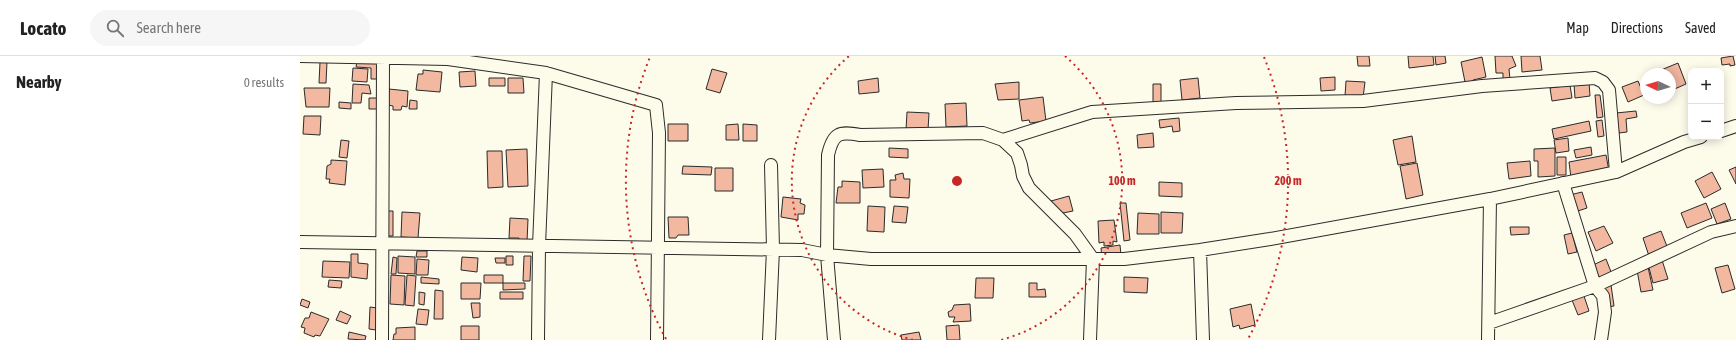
<!DOCTYPE html>
<html lang="en">
<head>
<meta charset="utf-8">
<style>
  body { margin:0; font-family:"Asap Condensed",sans-serif; background:#f6f6f6; color:#222 }
  .controls { position:absolute; right:12px; top:12px; display:grid; overflow:hidden; border-radius:8px; box-shadow:0 2px 10px #0003 }
  .controls button { width:36px; height:36px; display:grid; place-items:center; padding:0; border:0; border-bottom:1px solid #e0e0e0; background:#fff; color:#222; font:20px sans-serif }
  .compass { position:absolute; left:1340px; top:12px; width:36px; height:36px; border-radius:50%; background:#fff; box-shadow:0 2px 10px #0003; rotate:274deg }
  .list { margin:0; padding:0; list-style:none }
  h2 { display:flex; justify-content:space-between; align-items:center; height:52px; margin:0; padding:0 16px; font-size:17px }
  h2 small { font-size:13px; font-weight:400; color:#767676 }
  .icon { flex:none; width:22px; height:22px; fill:none; stroke:currentColor; stroke-width:2; stroke-linecap:round; stroke-linejoin:round }
  .map { position:relative; flex:none; width:1436px; height:284px; overflow:hidden }
  header { display:flex; align-items:center; gap:24px; box-sizing:border-box; height:56px; padding:0 20px; background:#fff; border-bottom:1px solid #e0e0e0 }
  header strong { font-size:19px }
  nav { display:flex; gap:22px; margin-inline-start:auto; font-size:14px }
  .search { width:280px; height:36px; background:#f6f6f6; display:flex; align-items:center; gap:10px; box-sizing:border-box; padding:0 14px; border-radius:22px; color:#767676; font-size:15px }
  main { display:flex }
  aside { flex:1; background:#fff }
  .map>svg:first-child { display:block }
  .building { fill:#f2b8a0; stroke:#2b2b2b }
  .lines { fill:none; stroke-linecap:round; stroke-linejoin:round }
  .minor-casing { stroke:#2b2b2b; stroke-width:14 }
  .minor { stroke:#fdfbea; stroke-width:12 }
  .ring { fill:none; stroke:#c62828; stroke-width:2; stroke-dasharray:2 4 }
  .centre { fill:#c62828; stroke:#fdfbea; stroke-width:2 }
  .ring-label { font-size:12px; text-anchor:middle; font-weight:bold; fill:#c62828; stroke:#fdfbea; stroke-width:3; stroke-linejoin:round; paint-order:stroke }
</style>
</head>
<body>
<header>
<strong>Locato</strong>
<div class="search"><svg class="icon" aria-label="search" viewBox="0 0 24 24"><circle cx="10" cy="10" r="6"/><path d="M15 15l6 6"/></svg>Search here</div>
<nav><a>Map</a><a>Directions</a><a>Saved</a></nav>
</header>
<main>
<aside>
<h2>Nearby<small>0 results</small></h2>
<ul class="list">
</ul>
</aside>
<div class="map">
<svg width="1436" height="284" viewBox="0 0 1436 284">
  <rect width="100%" height="100%" fill="#fdfbea"/>
  <path class="building" d="M1057 0H1069L1070 10H1058Z
    M1108 0H1133L1134 9 1109 12Z
    M1135 0H1145L1146 7 1136 9Z
    M1195 0H1212L1216 10 1209 13 1210 23 1203 24V17H1196Z
    M1221 0H1240L1242 14 1222 16Z
    M1433 0 1435 9 1430 10V8L1422 9 1421 2Z
    M1182 1 1186 21 1173 24 1174 29 1166 31 1161 6Z
    M57 5 78 6 77 23H71V12L56 11Z
    M20 6H27L26 27H19Z
    M1378 7 1386 28 1370 35V18H1362L1361 14Z
    M53 12 68 13 67 26 52 25Z
    M412 13 427 17 420 37 406 33Z
    M123 14 142 16 140 36 116 34 118 18H123Z
    M175 15 176 30 160 31 159 16Z
    M1035 21V34L1021 35 1020 22Z
    M189 22H205V30H189Z
    M208 22H223L224 37H208Z
    M578 22 579 36 559 38 558 25Z
    M898 22 900 42 882 44 880 24Z
    M1046 25 1065 26 1063 42 1045 40Z
    M1338 25 1344 39 1328 46 1322 31Z
    M719 26V43L698 44 695 28Z
    M1289 26 1290 40 1275 42 1274 28Z
    M53 28 69 29 71 38 62 37 61 47H52Z
    M853 28H861V47H853Z
    M1270 29 1272 42 1252 45 1250 32Z
    M4 32H30L29 51H6Z
    M89 33 108 35 107 51 102 50 101 54H93V50L88 49Z
    M1295 39H1300L1303 61 1297 62Z
    M743 41 746 65 730 67 729 64 722 65 719 44Z
    M69 42H77V53H69Z
    M110 44 117 45V53H109Z
    M39 46 51 47V53L39 52Z
    M666 47 667 70 646 71 645 48Z
    M1336 55 1337 61 1326 63 1327 76 1319 77 1316 57Z
    M607 56 629 57 628 74H606Z
    M4 60H21L20 79 3 78Z
    M879 62 880 75 873 76 872 70 860 72 859 64Z
    M1302 64 1304 80 1298 81 1296 65Z
    M1289 65 1291 75 1254 83 1252 73Z
    M368 68H388V85H368Z
    M438 68 439 84H426V69Z
    M443 68 457 69V85H443Z
    M853 77 854 91 838 92 837 79Z
    M1112 80 1116 106 1098 109 1093 84Z
    M1268 82 1269 95 1256 97 1254 84Z
    M41 84 49 85 47 102 39 101Z
    M1291 91 1292 99 1276 102 1274 94Z
    M589 92 608 93V102L589 101Z
    M1255 92V120L1238 121V105H1234V93Z
    M227 93 228 130 208 131 206 94Z
    M187 95H202L203 131 188 132Z
    M1306 99 1309 115 1271 122 1269 106Z
    M1257 101H1266V119H1257Z
    M31 104 47 105 45 129 29 127 30 123H26L27 110 31 108Z
    M1230 105 1231 120 1209 123 1207 107Z
    M1117 107 1123 139 1106 143 1100 110Z
    M383 110 412 111 411 119 382 118Z
    M1436 111V128L1429 114Z
    M415 112H433V135H415Z
    M583 113 584 131 563 132 562 114Z
    M1412 116 1421 133 1404 142 1395 125Z
    M603 117 604 123H610L609 142 590 141V124H596L595 119Z
    M542 125 560 126V147H536L538 131H542Z
    M859 126 882 127V141L859 140Z
    M1282 136 1287 152 1275 156 1270 139Z
    M769 140 773 155 758 158 751 145Z
    M483 141 501 143 500 147 505 149 504 158H498V164L481 161Z
    M820 147H826L830 184 824 185Z
    M1406 147 1412 162 1387 172 1381 157Z
    M1425 147 1431 163 1417 168 1411 153Z
    M568 150 585 151 584 176 567 175Z
    M594 150 608 151 606 167 592 166Z
    M86 155H93V180H86Z
    M102 156 120 157 118 182 101 181Z
    M861 156 883 157 882 177H861Z
    M838 157 859 158V178H837Z
    M368 161H388L389 179H378L376 182H369Z
    M210 162 228 163 227 186H219V182H209Z
    M814 164 817 186 813 185V189L804 190V186L799 187 798 165Z
    M1304 170 1313 187 1296 195 1288 176Z
    M1210 171H1229V178L1211 179Z
    M1361 175 1368 193 1349 200 1343 182Z
    M1272 177 1277 196 1268 198 1264 179Z
    M820 189 821 199 802 202 801 192Z
    M117 195H127V201H116Z
    M51 198H58V207L68 208 67 223 51 221Z
    M98 200 115 201V218L98 217Z
    M206 200H213V209H206Z
    M224 200H231L230 225H223Z
    M93 201 97 202 96 218H91Z
    M162 201 178 202 177 216 161 214Z
    M195 202H205V207H196Z
    M117 203 129 204 128 219H116Z
    M1306 203 1313 221 1300 226 1293 209Z
    M1362 204 1368 223 1353 227 1348 208Z
    M23 205 50 206 49 222 22 221Z
    M1428 209 1435 233 1422 237 1415 212Z
    M1348 211 1353 234 1341 236 1337 214Z
    M91 219 105 220 104 249 90 248Z
    M107 219 116 220 114 250 105 249Z
    M184 219H203V227H184Z
    M121 221 139 223V228L121 227Z
    M824 221 848 222 847 237 824 236Z
    M676 222H694L693 242H675Z
    M29 224 42 225 41 232 28 231Z
    M161 227H181L180 243H161Z
    M203 227H225V233L203 234Z
    M729 227H737V234L745 233 746 241H729Z
    M1311 229 1314 250 1307 251 1304 230Z
    M135 234 143 235V263H134Z
    M119 236 125 237 124 249 119 248Z
    M200 236H223V243H200Z
    M1284 240 1289 255 1278 259 1272 244Z
    M2 243 10 246 8 252 0 249Z
    M171 247H180V261L173 262Z
    M670 248 671 265 653 266 655 261H649L648 256 652 254 654 249Z
    M951 248 955 269 940 273 939 269 933 271 930 253Z
    M70 251 77 252 76 274 69 273Z
    M118 253 129 254 127 269 116 268Z
    M40 255 51 260 47 268 36 264Z
    M11 256 29 263 20 280 15 279 14 281 4 277 5 272 1 271 5 262H9Z
    M659 269 660 284H647L646 270Z
    M161 270H179V284H161Z
    M115 271V284H93L94 278H96V272Z
    M49 276 66 280 65 284 48 283Z
    M619 276 621 284H602L601 279Z"/>
  <g class="lines">
    <g class="minor-casing">
      <path id="minor" d="M0 0 148 3 246 17 356 49 359 77 357 284
        M1421 75 1436 70
        M703 84 792 56 936 47 1063 45 1182 30 1295 22 1303 26 1309 34 1316 116
        M1263 127 1295 230 1303 240 1305 256 1301 284
        M0 186 502 194 527 199 571 203H824L900 194 970 183 1190 143 1316 116 1384 86 1401 81
        M900 194 903 284
        M1189 267 1295 230 1411 176 1436 170
        M82 284 83 2
        M238 284 239 190 246 17
        M469 284 473 193 471 109
        M534 284 527 199 528 99C533 77 539 75 560 79L683 77 703 84 717 97 721 109 723 120 729 132 775 178 793 203 790 284
        M1188 284 1190 143"/>
    </g>
    <use href="#minor" class="minor"/>
  </g>
  <g class="ring">
    <path d="M613 284A165 165 0 0 1 549 0M765 0A165 165 0 0 1 701 284"/>
    <path d="M366 283A331 331 0 0 1 350 1M964 1A331 331 0 0 1 948 283"/>
  </g>
  <circle cx="657" cy="125" r="6" class="centre"/>
  <g class="ring-label">
    <text x="822" y="129">100 m</text>
    <text x="988" y="129">200 m</text>
  </g>
</svg>
<div class="controls">
<button>+</button>
<button>−</button>
</div>
<svg class="compass" viewBox="-18 -18 36 36"><path d="M0-13l5 13h-10z" fill="#e53935"/><path d="M0 13l5-13h-10z" fill="#767676"/></svg>
</div>
</main>
</body>
</html>
